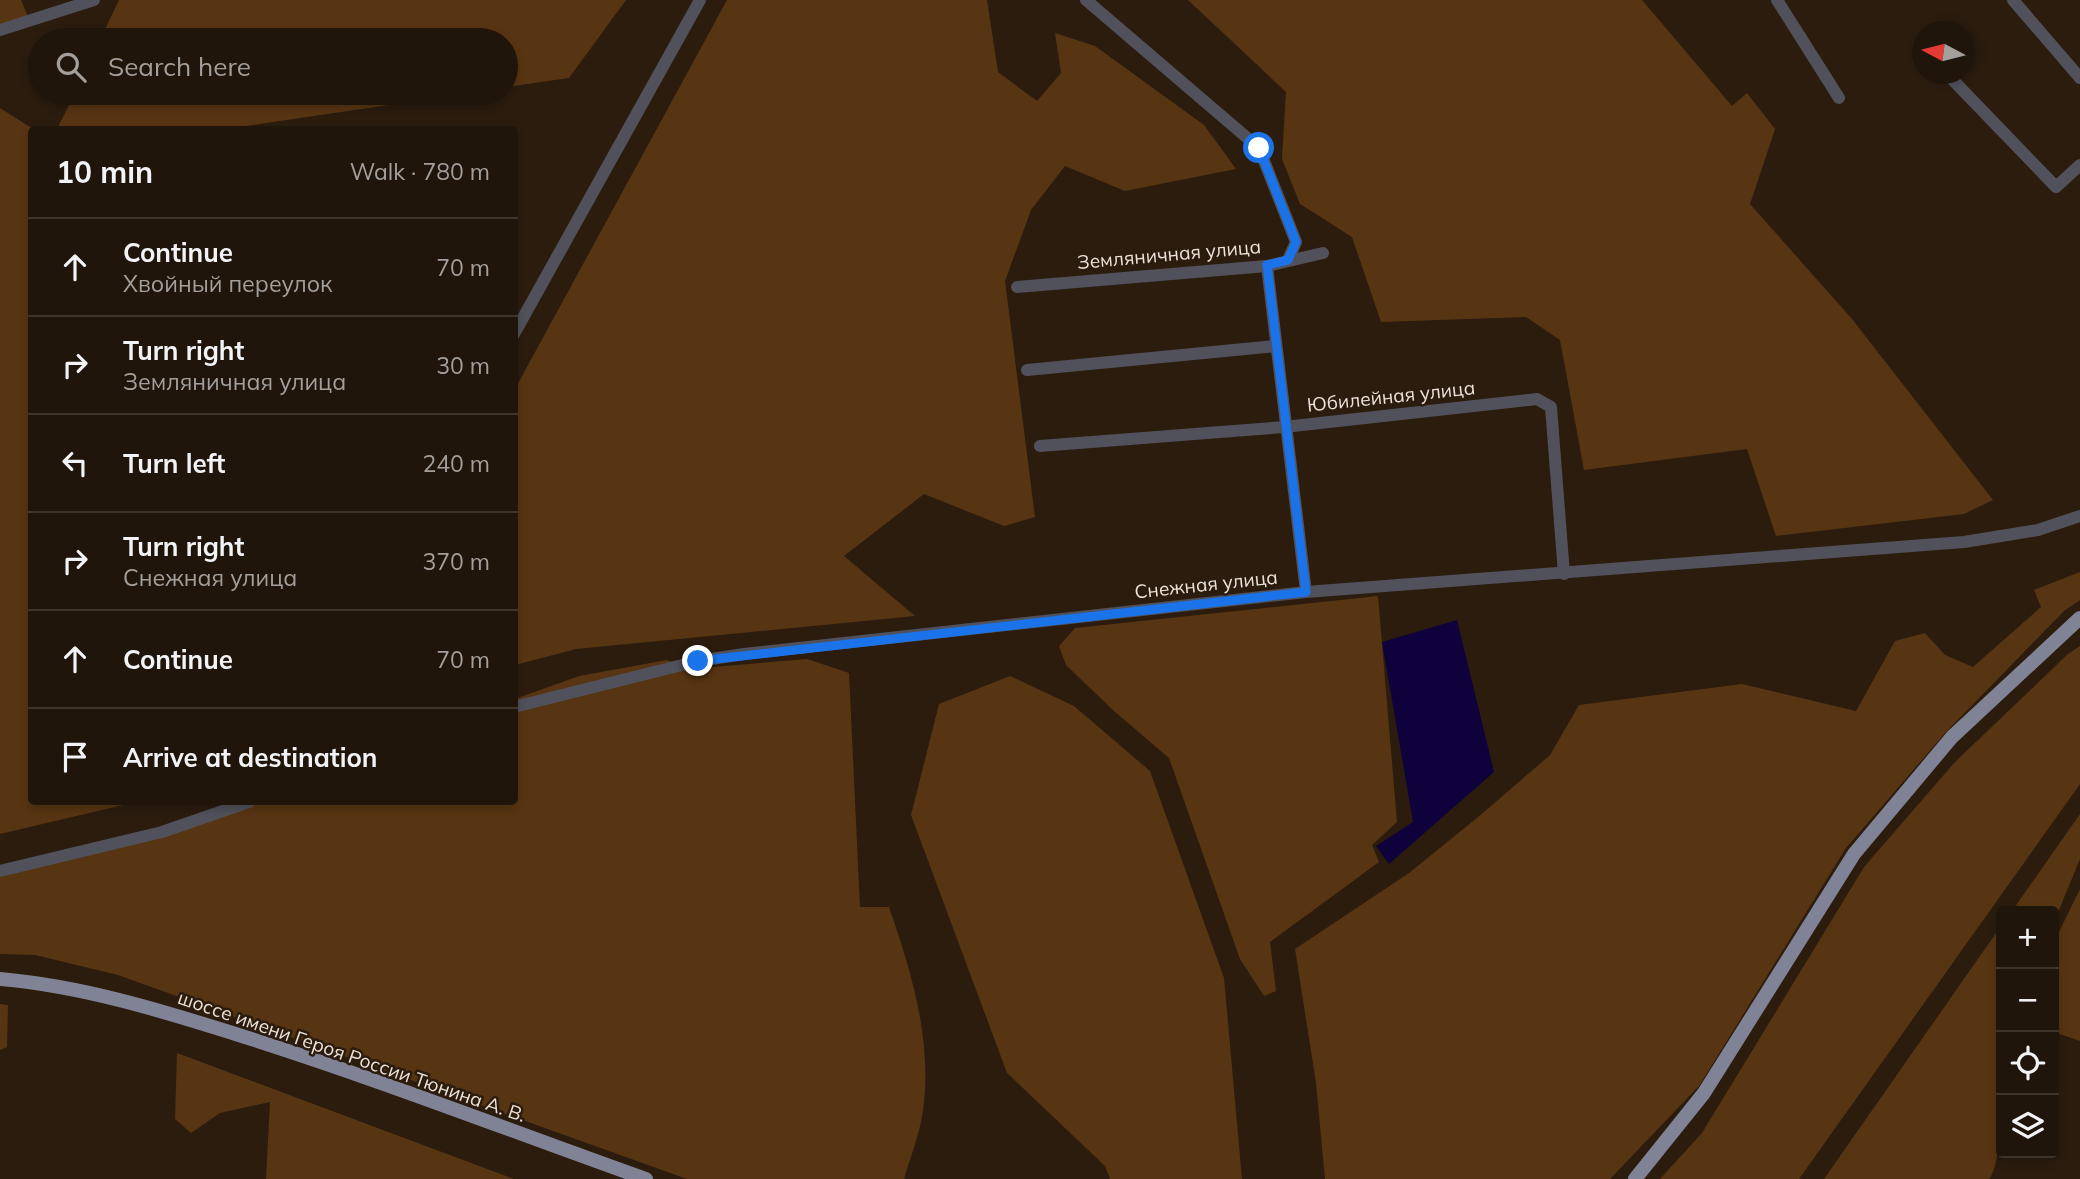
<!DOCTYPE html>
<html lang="en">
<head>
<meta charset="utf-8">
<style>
  body { margin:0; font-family:Mulish,sans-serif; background:#2d2218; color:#f1f3f6 }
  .controls { position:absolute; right:21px; bottom:21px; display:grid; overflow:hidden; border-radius:7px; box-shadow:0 4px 10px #0003 }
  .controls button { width:63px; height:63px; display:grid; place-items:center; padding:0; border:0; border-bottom:2px solid #3d342b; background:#20150a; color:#f1f3f6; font:35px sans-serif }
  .compass { position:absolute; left:1912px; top:21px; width:63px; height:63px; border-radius:50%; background:#20150a; box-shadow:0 4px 10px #0003; rotate:277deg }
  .stop { position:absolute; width:21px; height:21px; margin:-16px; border:5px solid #1a73e8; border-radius:50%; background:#fff }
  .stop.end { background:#1a73e8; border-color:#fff; box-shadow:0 2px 7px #0008 }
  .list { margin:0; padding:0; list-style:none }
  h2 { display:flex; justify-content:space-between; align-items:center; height:91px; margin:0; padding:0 28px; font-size:30px }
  h2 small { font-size:23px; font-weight:400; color:#a29f9c }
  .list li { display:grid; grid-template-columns:46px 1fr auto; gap:21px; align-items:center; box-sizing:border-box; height:98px; padding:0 28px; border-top:2px solid #3d342b }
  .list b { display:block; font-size:26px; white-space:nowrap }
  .list p { margin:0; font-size:23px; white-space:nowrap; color:#a29f9c }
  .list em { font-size:23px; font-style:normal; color:#a29f9c }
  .icon { flex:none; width:38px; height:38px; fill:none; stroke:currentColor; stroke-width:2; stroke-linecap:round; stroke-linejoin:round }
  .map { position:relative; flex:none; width:2080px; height:1179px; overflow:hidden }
  .search { position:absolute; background:#20150a; box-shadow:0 4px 10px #0003; left:28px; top:28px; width:490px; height:77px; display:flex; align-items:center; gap:18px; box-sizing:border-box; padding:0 24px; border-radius:38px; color:#a29f9c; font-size:26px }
  .panel { position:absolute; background:#20150a; box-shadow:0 4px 10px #0003; left:28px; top:126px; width:490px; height:679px; border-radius:7px }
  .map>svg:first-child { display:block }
  .green { fill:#583512 }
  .water { fill:#0f013c }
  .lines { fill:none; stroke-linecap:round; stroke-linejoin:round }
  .minor { stroke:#50515a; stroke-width:12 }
  .major { stroke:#808295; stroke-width:14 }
  .route { stroke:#1a73e8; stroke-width:9 }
  .labels { text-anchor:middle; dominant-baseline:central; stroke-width:5; stroke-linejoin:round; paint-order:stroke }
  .street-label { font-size:19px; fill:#ede2d9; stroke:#2b1c0e }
</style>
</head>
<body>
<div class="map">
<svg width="2080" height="1179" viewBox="0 0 2080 1179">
  <rect width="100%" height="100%" fill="#2b1c0e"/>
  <path class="green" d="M0 0H21L29 19 0 28Z
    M119 0H626L569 78 506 87V40H100Z
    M727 0H987L998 72 1037 101 1061 73 1055 33 1095 46 1204 125 1236 169 1125 191 1065 166 1031 210 1005 281 1035 517 1004 526 924 494 844 556 915 616 576 649 515 665V389Z
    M1188 0H1642L1732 106 1747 93 1775 129 1750 204 1852 319 1993 500 1964 514 1776 536 1747 449 1584 470 1560 340 1526 317 1381 322 1352 237 1300 204 1282 159 1286 92Z
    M75 93H471L225 129H57Z
    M0 108 33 129 32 802H136L0 834Z
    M2080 572V600L2064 611 1946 732 1846 848 1699 1086 1610 1179H1325L1316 1083 1295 949 1409 873 1483 813 1550 755 1579 705 1742 684 1856 711 1895 641 1925 633 1945 655 1973 667 2041 607 2034 590Z
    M1378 596 1397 822 1372 845 1379 862 1270 942 1276 991 1264 996 1240 959 1169 758 1114 711 1066 665 1059 646 1075 628Z
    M2080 646V784L1799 1179H1660L1702 1133 1864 867 1955 762 2068 654Z
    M807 659 849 673 860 907H889C912 973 934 1046 922 1117 918 1138 910 1159 904 1179H687L118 975 35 955 0 954V874L251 802H514L515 699 579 676 667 660 689 669Z
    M1010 676 1074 706 1150 771 1224 978 1242 1179H1110L1105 1166 1007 1073 911 815 939 704Z
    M2080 814V859L2054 922V911H2012Z
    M2080 889V1041L2054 1032V942Z
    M2001 926C2001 968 2010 1156 1989 1179H1824Z
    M0 1004 8 1005 7 1047 0 1050Z
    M177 1053 514 1179H266L270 1102 220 1113 191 1133 175 1119Z"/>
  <path class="water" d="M1457 620 1494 772 1389 864 1376 846 1413 822 1382 642Z"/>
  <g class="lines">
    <path class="minor" d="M1086 0 1259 148 1296 242 1288 260
      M1777 0 1839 98
      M2013 0 2080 78
      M0 30 94 0
      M1947 74 2056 187 2080 165
      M1267 266 1306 592
      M1017 287 1267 266 1323 253
      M514 334 700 0
      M1027 370 1276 346
      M1040 446 1284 427 1537 399 1551 407 1564 574
      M514 707 698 661 744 654 1306 592 1964 542 2038 530 2080 516
      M0 871 162 832 249 802"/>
    <path class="major" d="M0 979C82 986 163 1011 242 1036 378 1079 511 1131 646 1179
      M1635 1179 1704 1093 1854 854 1952 737 2080 618"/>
  </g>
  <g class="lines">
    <path class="route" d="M698 661 1306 592 1267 265 1288 260 1296 242 1259 148"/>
  </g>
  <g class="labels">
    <g class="street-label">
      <text transform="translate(1169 254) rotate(-5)">Земляничная улица</text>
      <text transform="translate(1391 396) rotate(-6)">Юбилейная улица</text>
      <text transform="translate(1206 584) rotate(-6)">Снежная улица</text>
      <text transform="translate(352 1056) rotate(19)">шоссе имени Героя России Тюнина А. В.</text>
    </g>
  </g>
</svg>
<div class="controls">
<button>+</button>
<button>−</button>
<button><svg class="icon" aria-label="locate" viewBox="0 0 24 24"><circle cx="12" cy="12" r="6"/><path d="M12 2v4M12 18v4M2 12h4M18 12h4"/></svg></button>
<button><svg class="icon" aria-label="layers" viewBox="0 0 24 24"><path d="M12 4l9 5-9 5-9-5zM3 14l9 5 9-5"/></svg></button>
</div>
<svg class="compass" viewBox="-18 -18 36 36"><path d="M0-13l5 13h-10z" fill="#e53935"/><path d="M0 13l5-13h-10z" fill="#a29f9c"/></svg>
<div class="stop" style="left:1259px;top:148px"></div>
<div class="stop end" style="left:698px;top:661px"></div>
<div class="search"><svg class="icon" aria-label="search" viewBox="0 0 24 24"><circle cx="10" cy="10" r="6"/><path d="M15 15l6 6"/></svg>Search here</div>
<section class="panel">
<h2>10 min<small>Walk · 780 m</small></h2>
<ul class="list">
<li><svg class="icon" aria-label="ahead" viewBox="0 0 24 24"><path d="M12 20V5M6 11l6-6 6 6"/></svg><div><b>Continue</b><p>Хвойный переулок</p></div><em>70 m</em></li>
<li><svg class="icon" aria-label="right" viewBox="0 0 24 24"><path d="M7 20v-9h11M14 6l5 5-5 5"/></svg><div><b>Turn right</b><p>Земляничная улица</p></div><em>30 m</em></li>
<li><svg class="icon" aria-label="left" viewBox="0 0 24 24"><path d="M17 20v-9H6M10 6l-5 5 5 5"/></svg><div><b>Turn left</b></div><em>240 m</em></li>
<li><svg class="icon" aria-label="right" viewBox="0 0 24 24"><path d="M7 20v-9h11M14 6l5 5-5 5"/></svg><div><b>Turn right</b><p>Снежная улица</p></div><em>370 m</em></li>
<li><svg class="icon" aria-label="ahead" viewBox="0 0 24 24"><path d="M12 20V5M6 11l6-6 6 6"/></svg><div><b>Continue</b></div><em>70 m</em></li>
<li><svg class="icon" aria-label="arrive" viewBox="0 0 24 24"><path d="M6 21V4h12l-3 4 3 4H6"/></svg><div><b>Arrive at destination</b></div></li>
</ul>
</section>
</div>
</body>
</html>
